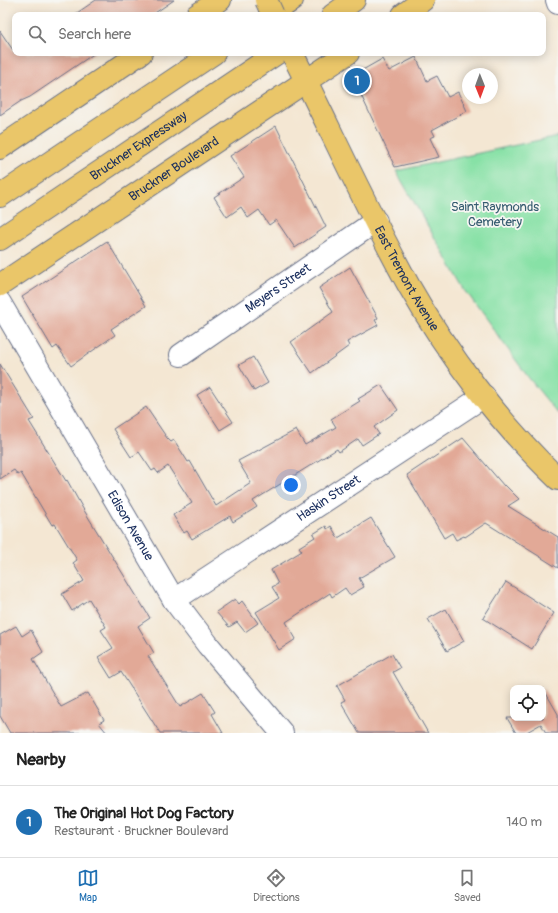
<!DOCTYPE html>
<html lang="en">
<head>
<meta charset="utf-8">
<style>
  body { margin:0; font-family:Pangolin,sans-serif; background:#f6f6f6; color:#222 }
  .controls { position:absolute; right:12px; bottom:12px; display:grid; overflow:hidden; border-radius:8px; box-shadow:0 2px 10px #0003 }
  .controls button { width:36px; height:36px; display:grid; place-items:center; padding:0; border:0; border-bottom:1px solid #e0e0e0; background:#fff; color:#222; font:20px sans-serif }
  .compass { position:absolute; left:462px; top:68px; width:36px; height:36px; border-radius:50%; background:#fff; box-shadow:0 2px 10px #0003; rotate:179deg }
  .you { position:absolute; left:291px; top:485px; width:14px; height:14px; margin:-10px; border:3px solid #fff; border-radius:50%; background:#1a73e8; box-shadow:0 0 0 6px #1a73e833 }
  .badge { display:grid; place-items:center; width:26px; height:26px; border-radius:50%; background:#1f6fb2; color:#fff; font-size:13px; font-weight:700 }
  .pin { position:absolute; translate:-50% -50%; border:2px solid #fff; box-shadow:0 1px 4px #0006 }
  .list { margin:0; padding:0; list-style:none }
  h2 { display:flex; justify-content:space-between; align-items:center; height:52px; margin:0; padding:0 16px; font-size:17px }
  h2 small { font-size:13px; font-weight:400; color:#767676 }
  .list li { display:grid; grid-template-columns:26px 1fr auto; gap:12px; align-items:center; box-sizing:border-box; height:72px; padding:0 16px; border-top:1px solid #e0e0e0 }
  .list b { display:block; font-size:15px; white-space:nowrap }
  .list p { margin:0; font-size:13px; white-space:nowrap; color:#767676 }
  .list em { font-size:13px; font-style:normal; color:#767676 }
  .icon { flex:none; width:22px; height:22px; fill:none; stroke:currentColor; stroke-width:2; stroke-linecap:round; stroke-linejoin:round }
  .map { position:relative; flex:none; width:558px; height:733px; overflow:hidden }
  .search { position:absolute; background:#fff; box-shadow:0 2px 10px #0003; left:12px; right:12px; top:12px; height:44px; display:flex; align-items:center; gap:10px; box-sizing:border-box; padding:0 14px; border-radius:8px; color:#767676; font-size:15px }
  .sheet { height:124px; background:#fff }
  nav { display:flex; justify-content:space-around; align-items:center; box-sizing:border-box; height:56px; border-top:1px solid #e0e0e0; background:#fff; font-size:11px; color:#767676 }
  nav a { display:grid; justify-items:center; gap:2px }
  nav .on { color:#1f6fb2 }
  .map>svg:first-child { display:block }
  .green { fill:#87e1a6; stroke:#518882 }
  .building { fill:#e2a997 }
  .lines { fill:none; stroke-linecap:round; stroke-linejoin:round }
  .minor-casing { stroke:#676f87; stroke-width:24 }
  .major-casing { stroke:#676f87; stroke-width:24 }
  .highway-casing { stroke:#676f87; stroke-width:24 }
  .minor { stroke:#fff; stroke-width:22 }
  .major { stroke:#eac669; stroke-width:22 }
  .highway { stroke:#eac669; stroke-width:22 }
  .major-bridge-casing { stroke:#676f87; stroke-width:24; stroke-linecap:butt }
  .major-bridge { stroke:#eac669; stroke-width:22 }
  .labels { text-anchor:middle; dominant-baseline:central; stroke-width:3.5; stroke-linejoin:round; paint-order:stroke }
  .street-label { font-size:13px; fill:#1b2f5e; stroke:#f6f6f2 }
  .park-label { font-size:13px; fill:#365c70; stroke:#f6f6f2 }
</style>
</head>
<body>
<div class="map">
<svg width="558" height="733" viewBox="0 0 558 733">
  <rect width="100%" height="100%" fill="#f6f6f2"/>
  <filter id="ink" filterUnits="userSpaceOnUse"><feTurbulence type="fractalNoise" baseFrequency=".025" numOctaves="2"/><feDisplacementMap in="SourceGraphic" scale="8" xChannelSelector="R" yChannelSelector="G"/><feConvolveMatrix kernelMatrix="1 2 1 2 8 2 1 2 1" color-interpolation-filters="sRGB"/></filter>
  <filter id="wash" filterUnits="userSpaceOnUse"><feTurbulence type="fractalNoise" baseFrequency=".012" numOctaves="4" result="noise"/><feDisplacementMap in="SourceGraphic" scale="16" xChannelSelector="R" yChannelSelector="G"/><feGaussianBlur stdDeviation="0.9" result="paint"/><feColorMatrix in="noise" values="0 0 0 0 0 0 0 0 0 0 0 0 0 0 0 0 0 1.4 0 .05"/><feComposite in="paint" operator="in"/></filter>
  <g filter="url(#wash)">
    <rect width="100%" height="100%" fill="#f4e7d3"/>
    <path class="green" d="M558 136V414L528 377 465 290 396 171Z"/>
    <g id="blocks">
      <path class="building" d="M96 0H174L152 15H74Z
        M0 31 15 53H95L30 97 21 101 0 115Z
        M416 57 427 81 437 76 448 97 458 92 467 111 432 130 435 136 430 138 439 157 395 167 352 76 382 59 389 71Z
        M276 126 326 227 295 248 276 220 269 225 259 210 248 218 241 207 227 217 214 197 244 177 230 156Z
        M107 241 146 306 111 329 115 335 71 366 57 346 53 349 22 297Z
        M350 267 378 318 375 320 378 325 347 342 349 346 312 373 291 342 333 312 319 288Z
        M253 357 268 383 254 391 239 365Z
        M0 364 34 419 29 421 66 481 67 480 82 507 150 618 138 626 154 653 148 656 180 707 203 693 215 712 212 714 223 733H160L121 672 111 678 98 657 113 648 101 630 106 627 89 599 72 611 62 594 84 581 73 563 77 560 55 524 52 525 21 473 18 475 14 470 0 479Z
        M381 385 398 410 374 427 379 434 362 445 358 439 339 452 337 449 253 501 257 507 233 522 230 516 192 539 187 531 184 533 173 515 192 503 168 466 158 473 155 469 152 471 139 452 131 457 113 429 146 407 167 438 171 442 174 440 188 462 190 461 216 506 251 483 238 461 296 430 305 445 336 427 331 419 360 401 358 399Z
        M210 387 233 422 220 430 197 395Z
        M463 438 504 486 505 485 519 499 508 506 558 537V568L486 523 465 537 464 536 456 540 452 533 444 538 407 475Z
        M371 518 395 557 359 578 364 587 350 595 345 588 332 597 330 593 286 622 296 639 279 650 256 612 279 598 272 587 278 584 271 570 302 551 299 547 315 537 313 534 326 526 327 529 331 526 338 538Z
        M506 582 554 613 532 649 483 618Z
        M235 599 239 604 242 601 258 623 245 632 237 622 229 627 216 612Z
        M446 609 464 641 447 651 428 619Z
        M16 626 22 636 31 630 43 652 33 659 61 707 88 693 104 720 99 723 107 733H10L0 716V635Z
        M392 654 400 668 393 672 428 733H359L341 702 345 700 337 686Z
        M543 688 558 714V733H546L541 724 525 733H516L507 718H543Z"/>
    </g>
  </g>
  <g filter="url(#ink)">
    <use href="#blocks" fill-opacity="0" stroke="#676f87" stroke-width="1"/>
    <g class="lines">
      <g class="minor-casing">
        <g id="minor">
          <path d="M557 0 558 3"/>
          <path id="s1" d="M0 303 174 600 208 645 282 733"/>
          <path id="s2" d="M181 355 376 221"/>
          <path id="s3" d="M174 600 484 396"/>
        </g>
      </g>
      <g class="major-casing">
        <g id="major">
          <path d="M197 15 220 0"/>
          <path d="M403 15 423 0"/>
          <path id="s4" d="M292 53C331 130 367 210 409 286 448 355 501 425 558 479"/>
          <path d="M0 148 141 53"/>
          <path id="s5" d="M0 285 348 53"/>
        </g>
      </g>
      <g class="highway-casing">
        <g id="highway">
          <path d="M270 15 292 0"/>
          <path d="M333 15 354 0"/>
          <path d="M0 196 214 53"/>
          <path id="s6" d="M0 239 277 53"/>
        </g>
      </g>
      <use href="#minor" class="minor"/>
      <use href="#major" class="major"/>
      <use href="#highway" class="highway"/>
      <g class="major-bridge-casing">
        <path id="major-bridge" d="M266 0 273 15"/>
      </g>
      <use href="#major-bridge" class="major-bridge"/>
    </g>
  </g>
  <g class="labels">
    <g class="street-label">
      <text stroke="none"><textPath href="#s6" startOffset="167">Bruckner Expressway</textPath></text>
      <text stroke="none"><textPath href="#s5" startOffset="209">Bruckner Boulevard</textPath></text>
      <text stroke="none"><textPath href="#s4" startOffset="253">East Tremont Avenue</textPath></text>
      <text stroke="none"><textPath href="#s2" startOffset="118">Meyers Street</textPath></text>
      <text stroke="none"><textPath href="#s3" startOffset="185">Haskin Street</textPath></text>
      <text stroke="none"><textPath href="#s1" startOffset="258">Edison Avenue</textPath></text>
    </g>
    <g class="park-label">
      <text x="495" y="207">Saint Raymonds<tspan x="495" dy="15">Cemetery</tspan></text>
    </g>
  </g>
</svg>
<div class="controls">
<button><svg class="icon" aria-label="locate" viewBox="0 0 24 24"><circle cx="12" cy="12" r="6"/><path d="M12 2v4M12 18v4M2 12h4M18 12h4"/></svg></button>
</div>
<svg class="compass" viewBox="-18 -18 36 36"><path d="M0-13l5 13h-10z" fill="#e53935"/><path d="M0 13l5-13h-10z" fill="#767676"/></svg>
<div class="you"></div>
<div class="pin badge" style="left:357px;top:81px">1</div>
<div class="search"><svg class="icon" aria-label="search" viewBox="0 0 24 24"><circle cx="10" cy="10" r="6"/><path d="M15 15l6 6"/></svg>Search here</div>
</div>
<section class="sheet">
<h2>Nearby<small></small></h2>
<ul class="list">
<li><span class="badge">1</span><div><b>The Original Hot Dog Factory</b><p>Restaurant · Bruckner Boulevard</p></div><em>140 m</em></li>
</ul>
</section>
<nav>
<a class="on"><svg class="icon" aria-label="map" viewBox="0 0 24 24"><path d="M3 6l6-2 6 2 6-2v14l-6 2-6-2-6 2zM9 4v14M15 6v14"/></svg>Map</a>
<a><svg class="icon" aria-label="directions" viewBox="0 0 24 24"><path d="M12 3l9 9-9 9-9-9zM9 14v-3h6M13 9l2 2-2 2"/></svg>Directions</a>
<a><svg class="icon" aria-label="saved" viewBox="0 0 24 24"><path d="M7 4h10v16l-5-4-5 4z"/></svg>Saved</a>
</nav>
</body>
</html>
